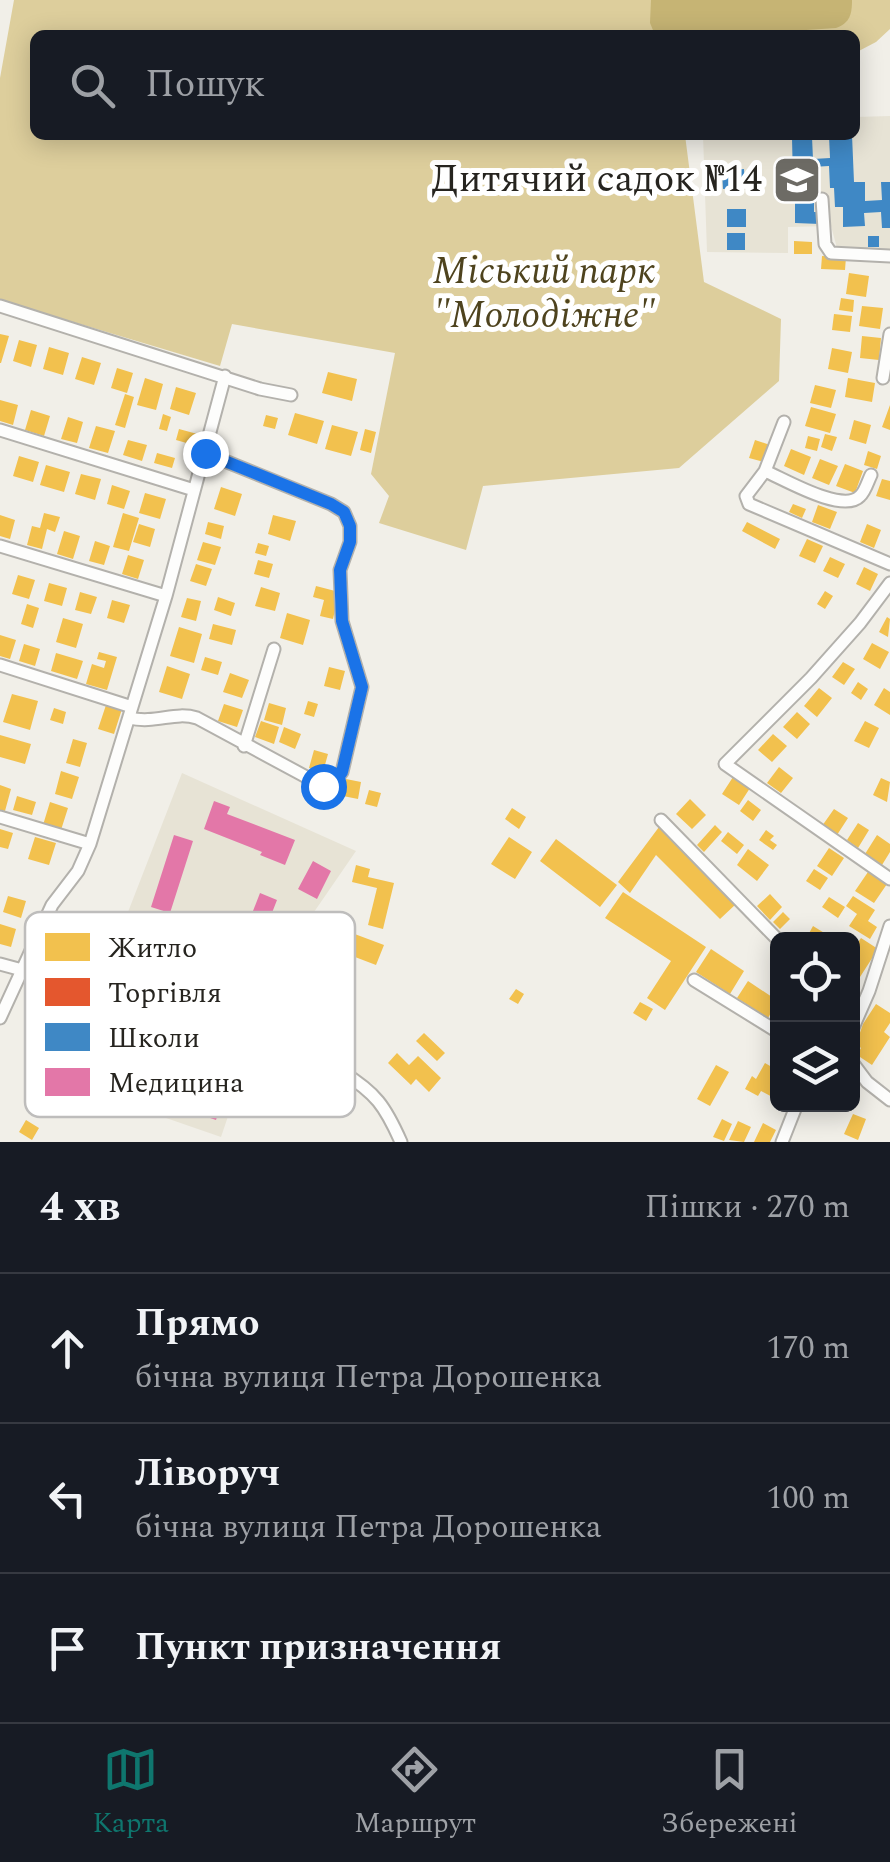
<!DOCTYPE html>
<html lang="uk">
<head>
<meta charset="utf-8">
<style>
  body { margin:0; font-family:Spectral,serif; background:#242831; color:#f1f3f6 }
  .controls { position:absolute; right:30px; bottom:30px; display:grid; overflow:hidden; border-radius:15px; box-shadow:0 5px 25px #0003 }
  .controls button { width:90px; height:90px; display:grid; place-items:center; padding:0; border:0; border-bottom:2px solid #363941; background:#171b24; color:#f1f3f6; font:50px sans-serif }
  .stop { position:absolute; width:30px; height:30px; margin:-22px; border:8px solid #1a73e8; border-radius:50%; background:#fff }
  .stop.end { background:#1a73e8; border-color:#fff; box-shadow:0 2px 10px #0008 }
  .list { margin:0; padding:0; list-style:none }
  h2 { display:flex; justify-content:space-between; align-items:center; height:130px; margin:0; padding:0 40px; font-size:42px }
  h2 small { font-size:32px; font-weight:400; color:#9ea1a6 }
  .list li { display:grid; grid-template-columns:65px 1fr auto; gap:30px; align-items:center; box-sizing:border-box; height:150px; padding:0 40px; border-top:2px solid #363941 }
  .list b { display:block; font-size:38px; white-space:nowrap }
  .list p { margin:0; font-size:32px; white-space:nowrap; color:#9ea1a6 }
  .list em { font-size:32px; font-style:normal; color:#9ea1a6 }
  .icon { flex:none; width:55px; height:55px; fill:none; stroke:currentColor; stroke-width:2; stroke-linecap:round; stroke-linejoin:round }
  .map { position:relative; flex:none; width:890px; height:1142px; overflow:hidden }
  .search { position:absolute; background:#171b24; box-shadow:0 5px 25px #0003; left:30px; right:30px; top:30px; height:110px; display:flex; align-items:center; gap:25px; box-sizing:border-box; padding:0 35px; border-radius:15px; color:#9ea1a6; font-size:38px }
  .sheet { height:580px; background:#171b24 }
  nav { display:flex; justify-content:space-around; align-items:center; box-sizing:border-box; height:140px; border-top:2px solid #363941; background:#171b24; font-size:28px; color:#9ea1a6 }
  nav a { display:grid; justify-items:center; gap:5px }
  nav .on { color:#0f766e }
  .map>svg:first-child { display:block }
  .built { fill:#e7e3d5 }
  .forest { fill:#ddce9c }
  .water { fill:#c6b474 }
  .homes { fill:#f2c14e }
  .schools { fill:#3f88c5 }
  .health { fill:#e377a8 }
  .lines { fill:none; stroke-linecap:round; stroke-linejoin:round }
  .minor-casing { stroke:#b3b1ac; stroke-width:15 }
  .minor { stroke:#fdfdfc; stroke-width:11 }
  .route { stroke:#1a73e8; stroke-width:12 }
  .labels { text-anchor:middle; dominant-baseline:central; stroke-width:10; stroke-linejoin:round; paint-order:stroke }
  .poi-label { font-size:38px; fill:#26241f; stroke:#fff; text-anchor:end }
  .park-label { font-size:38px; font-style:italic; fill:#4e431e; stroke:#fff }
  .key { fill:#fff; stroke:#bebdbc; stroke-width:2.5 }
  .key-label { font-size:28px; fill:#26241f }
</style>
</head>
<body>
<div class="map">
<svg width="890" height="1142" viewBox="0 0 890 1142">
  <rect width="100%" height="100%" fill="#f1efe8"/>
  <path class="built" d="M890 116V250L837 248 831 226 788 227V253L707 252 703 135H855V117Z
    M182 773 356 851 281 960 221 1137 62 1082Z"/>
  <path class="forest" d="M14 0H890V29L876 42 855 53V35H35V135H685L704 282 781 319 779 381 679 468 483 486 466 550 379 523 389 496 371 474 395 353 232 324 220 366 0 300V78Z"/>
  <path class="water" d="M651 0H852C852 14 850 23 836 28L730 35H655L650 23Z"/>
  <path class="homes" d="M794 241 812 242V254H794Z
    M822 256 846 257 845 270 821 269Z
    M849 273 869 276 866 297 846 294Z
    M841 298 854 300 853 312 839 310Z
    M862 306 883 308 880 329 859 326Z
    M834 314 852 316 850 332 832 330Z
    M0 334 9 336 1 363H0Z
    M862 336 881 338 879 360 860 358Z
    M19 340 37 345 31 367 13 361Z
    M49 347 69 353 63 375 43 369Z
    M832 348 852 352 848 373 828 369Z
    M82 357 101 363 94 385 75 379Z
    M117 368 133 373 127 393 111 388Z
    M328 372 357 379 352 401 322 393Z
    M145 378 163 384 156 410 137 405Z
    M848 378 875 383 872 402 845 397Z
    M815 385 836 390 831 408 810 403Z
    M176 387 196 393 189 415 170 409Z
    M125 394 134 397 125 428 115 425Z
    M0 400 18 405 13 425 0 421Z
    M890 405V430L882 427Z
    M811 407 836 414 830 433 805 426Z
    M31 410 50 416 44 436 25 430Z
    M295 413 324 421 317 444 288 435Z
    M163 414 171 417 167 431 159 429Z
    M266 415 278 418 275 429 263 426Z
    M68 417 83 422 77 443 61 439Z
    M854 420 871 425 866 444 849 439Z
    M332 425 358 432 351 456 325 449Z
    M96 426 115 431 108 453 89 448Z
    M179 429 201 435 197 446 176 440Z
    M365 429 376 432 371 453 360 450Z
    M825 434 837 437 832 451 821 447Z
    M808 436 820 439 817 451 805 448Z
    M128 440 147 445 142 461 123 455Z
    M755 440 770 445 764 462 749 458Z
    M791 449 811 457 804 475 784 466Z
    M868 451 881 456 877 469 864 465Z
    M157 453 175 458 172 468 154 463Z
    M19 456 39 462 33 482 13 476Z
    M820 459 838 466 829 485 812 478Z
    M845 464 863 471 855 493 836 486Z
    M46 465 70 472 64 492 40 485Z
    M81 474 101 479 95 500 75 494Z
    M882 479 890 481V500L876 496Z
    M112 485 130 491 124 509 107 504Z
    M221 487 242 494 235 516 214 509Z
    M145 493 166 499 160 519 139 513Z
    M793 504 806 509 802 518 789 512Z
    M818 505 837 512 830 529 812 522Z
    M44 513 60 517 55 532 47 529 42 549 27 545 32 526 40 528Z
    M123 513 139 518 129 551 113 547Z
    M0 515 15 520 10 539 0 536Z
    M273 515 296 521 290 541 268 534Z
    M208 522 224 526 221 539 205 534Z
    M747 522 780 539 775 549 742 531Z
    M139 524 155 529 150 547 133 542Z
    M867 524 881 530 874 548 860 542Z
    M64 531 80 536 73 559 57 554Z
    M807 539 823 546 815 563 799 556Z
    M95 541 110 546 104 565 89 561Z
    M203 542 221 547 215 565 197 560Z
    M258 543 269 546 266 556 255 553Z
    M128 555 144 560 138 579 122 574Z
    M830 557 845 564 838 578 823 571Z
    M258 560 273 564 269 578 254 574Z
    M196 564 212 569 206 586 190 581Z
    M864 567 878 574 870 591 856 584Z
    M18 575 35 580 29 599 12 594Z
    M49 583 67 588 62 606 44 601Z
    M316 586 339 592 333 619 320 616 324 600 313 597Z
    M261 587 280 593 275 611 255 606Z
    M825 591 833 596 825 609 817 604Z
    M80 592 97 597 91 614 75 610Z
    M218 597 235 603 231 616 214 610Z
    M187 598 201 601 196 621 181 617Z
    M112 600 130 605 124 623 107 618Z
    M27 604 39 608 33 628 21 624Z
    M287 613 310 620 303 645 280 638Z
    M887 617 890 619 888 637 879 632Z
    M63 618 83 624 76 648 56 642Z
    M213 624 236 630 232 645 209 639Z
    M179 627 202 634 194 663 170 656Z
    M0 635 16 640 10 659 0 656Z
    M872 643 889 652 880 669 863 659Z
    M24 644 40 649 35 666 19 661Z
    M99 652 117 657 107 690 86 684 92 664 104 668 106 661 97 659Z
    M56 653 83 661 77 679 51 671Z
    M205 657 222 662 218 675 201 670Z
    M843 662 855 669 844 685 832 677Z
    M167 666 190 674 182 699 159 692Z
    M329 667 345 671 340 690 324 686Z
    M230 673 249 680 242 698 223 692Z
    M858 682 868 689 861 700 851 693Z
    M819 688 832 698 817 717 804 706Z
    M884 688 890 692V715L874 705Z
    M12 694 38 701 30 730 3 722Z
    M308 701 318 704 314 717 304 714Z
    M269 703 286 708 282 725 264 720Z
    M224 704 243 710 237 727 218 721Z
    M106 705 122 709 114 734 98 729Z
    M54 708 66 712 63 724 50 720Z
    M797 712 810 724 797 739 783 727Z
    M261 721 279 727 274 744 255 737Z
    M865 721 879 728 869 748 854 741Z
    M284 727 301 734 295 749 279 742Z
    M773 734 787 746 772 762 758 750Z
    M0 735 31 744 25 764 0 757Z
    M73 739 87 743 80 767 66 763Z
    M314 750 328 754 323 772 309 768Z
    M779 767 793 778 781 793 767 783Z
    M61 771 79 777 72 799 55 794Z
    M733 777 750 788 739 805 722 794Z
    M881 778 890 782 887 802 873 795Z
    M346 779 361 782 358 799 343 796Z
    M0 785 11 789 5 811 0 810Z
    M369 790 381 793 377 807 365 804Z
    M17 796 36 802 32 815 13 810Z
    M690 799 706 815 692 829 676 814Z
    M748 800 761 810 753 821 740 811Z
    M50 802 68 808 61 830 43 825Z
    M512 808 526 817 519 829 505 819Z
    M834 809 848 818 837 835 822 826Z
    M858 823 869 830 858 848 847 840Z
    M715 825 722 832 704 852 697 845Z
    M659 827 736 904 720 919 656 855 630 893 618 882Z
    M0 829 13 833 8 849 0 847Z
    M766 830 774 836 770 840 777 845 773 850 759 840Z
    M728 832 744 845 737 854 721 841Z
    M877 835 890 844V852L882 865 865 854Z
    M35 837 56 843 49 865 28 859Z
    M509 837 532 852 515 879 491 864Z
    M556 839 617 885 600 907 540 861Z
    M829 848 844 858 832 876 817 866Z
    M748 849 769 865 757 881 737 865Z
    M356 865 370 869 368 877 394 883 383 929 368 925 377 888 352 882Z
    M814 869 828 878 820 890 806 881Z
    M868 872 887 884 874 903 855 891Z
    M623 892 706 947 665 1010 647 998 671 961 605 918Z
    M770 894 782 907 770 920 757 906Z
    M8 896 26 901 21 918 3 912Z
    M853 896 875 910 868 921 877 927 870 939 849 926 857 914 846 906Z
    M829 897 845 907 838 918 822 907Z
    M783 912 790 919 780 929 773 922Z
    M320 921 384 945 376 965 313 941Z
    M0 924 16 929 11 947 0 944Z
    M813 926 826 934 822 939 807 937Z
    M861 938 878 949 860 977 852 973V951Z
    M711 949 744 971 730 994 696 972Z
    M748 981 778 1001 768 1018 737 998Z
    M516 989 524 994 518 1004 509 999Z
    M640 1002 653 1009 646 1021 633 1013Z
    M876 1004 890 1013V1023L884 1032 890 1037 872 1065 857 1055 861 1048 856 1044 863 1024Z
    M424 1033 445 1053 437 1061 416 1041Z
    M397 1053 409 1065 418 1056 441 1078 429 1092 416 1079 411 1085 388 1063Z
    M765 1063 777 1070 774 1076 778 1078V1100L761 1091 758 1096 745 1089 752 1076 756 1079Z
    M716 1065 729 1072 710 1106 697 1099Z
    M853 1114 866 1119 858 1140 844 1134Z
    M722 1119 732 1124 724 1141 713 1137Z
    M26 1120 39 1128 32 1140 19 1132Z
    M738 1121 751 1127 744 1142 729 1140Z
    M763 1123 776 1130 770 1142H754Z"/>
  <path class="schools" d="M852 135 854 182H865V201L882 200 881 182H890V228H882L881 212 864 213 865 226 843 227V207H835L834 188H830L829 166 812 167 813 182H793L792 138 812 137 813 159 830 158 829 136Z
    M744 169 745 187 723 189 722 171Z
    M795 202H814V212H820V224L795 223Z
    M727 209H746V227H727Z
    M727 233H745V250H727Z
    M868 236H879V247H868Z"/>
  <path class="health" d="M214 801 230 807 227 814 295 840 285 865 260 855 262 852 204 829Z
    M174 835 193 841 170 913 151 907Z
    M313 861 331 871 317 899 298 889Z
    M260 893 277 900 261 941 244 934Z
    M152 1041 177 1049 168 1078 209 1092 210 1087 225 1092 216 1120 80 1074 89 1046 104 1051 103 1055 143 1068Z"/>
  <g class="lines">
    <g class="minor-casing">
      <path id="minor" d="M822 199 825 244 831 253 890 256
        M0 306 260 389 291 395
        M883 378 890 334
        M784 422 765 471 746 496 749 504 890 564
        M0 430 194 490
        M765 471C784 479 843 514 860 496 865 492 868 481 871 475
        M0 546 166 596
        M890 583 860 623 811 678 725 764 890 879
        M0 665 132 707
        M129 718C157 724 174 711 197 718L323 786 332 785 342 772 362 687 342 621 340 570 350 542V526L344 512 331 504 205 453
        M244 746 274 649
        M0 817 90 844
        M661 820 778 940
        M0 964 122 997 342 1072C376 1093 385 1106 401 1142
        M694 980 778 1032
        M0 1018 52 905 78 871 90 844 166 596 225 376
        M852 1030 869 991 890 926
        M852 1062 867 1082 890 1100
        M782 1142 797 1104"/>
    </g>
    <use href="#minor" class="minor"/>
  </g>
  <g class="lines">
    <path class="route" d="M205 453 331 504 344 512 350 526V542L340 570 342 621 362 687 342 772 332 785 323 786"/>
  </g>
  <defs>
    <g id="school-square" transform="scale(2.5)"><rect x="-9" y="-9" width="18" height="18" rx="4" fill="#6d6b65" stroke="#fff"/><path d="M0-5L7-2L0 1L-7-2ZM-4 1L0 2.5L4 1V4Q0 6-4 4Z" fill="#fff"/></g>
  </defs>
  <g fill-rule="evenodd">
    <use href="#school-square" x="797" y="180"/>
  </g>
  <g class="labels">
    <g class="poi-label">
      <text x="762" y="180">Дитячий садок №14</text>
    </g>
    <g class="park-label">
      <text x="544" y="272">Міський парк<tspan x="544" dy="44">"Молодіжне"</tspan></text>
    </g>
  </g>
  <rect x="25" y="912" width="330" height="205" rx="15" class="key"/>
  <rect x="45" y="933" width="45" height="28" fill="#f2c14e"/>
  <rect x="45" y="978" width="45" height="28" fill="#e4572e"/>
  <rect x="45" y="1023" width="45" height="28" fill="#3f88c5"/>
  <rect x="45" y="1068" width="45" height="28" fill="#e377a8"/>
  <g class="key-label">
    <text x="108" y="957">Житло</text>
    <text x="108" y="1002">Торгівля</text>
    <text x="108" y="1047">Школи</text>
    <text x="108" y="1092">Медицина</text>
  </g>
</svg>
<div class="controls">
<button><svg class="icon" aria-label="locate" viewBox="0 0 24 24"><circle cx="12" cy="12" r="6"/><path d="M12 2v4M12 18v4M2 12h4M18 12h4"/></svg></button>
<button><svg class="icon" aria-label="layers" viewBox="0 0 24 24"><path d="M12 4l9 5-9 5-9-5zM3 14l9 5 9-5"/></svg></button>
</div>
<div class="stop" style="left:323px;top:786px"></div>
<div class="stop end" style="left:205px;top:453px"></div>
<div class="search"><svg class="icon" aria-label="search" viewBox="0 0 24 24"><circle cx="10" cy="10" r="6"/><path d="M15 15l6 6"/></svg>Пошук</div>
</div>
<section class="sheet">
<h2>4 хв<small>Пішки · 270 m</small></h2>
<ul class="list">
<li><svg class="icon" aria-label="ahead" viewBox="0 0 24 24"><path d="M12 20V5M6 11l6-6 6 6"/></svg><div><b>Прямо</b><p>бічна вулиця Петра Дорошенка</p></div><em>170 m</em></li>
<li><svg class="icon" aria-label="left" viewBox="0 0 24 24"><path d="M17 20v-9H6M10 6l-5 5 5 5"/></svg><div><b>Ліворуч</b><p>бічна вулиця Петра Дорошенка</p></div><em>100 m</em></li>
<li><svg class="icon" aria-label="arrive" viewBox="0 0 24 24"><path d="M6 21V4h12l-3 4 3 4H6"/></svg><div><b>Пункт призначення</b></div></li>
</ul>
</section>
<nav>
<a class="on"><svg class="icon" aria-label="map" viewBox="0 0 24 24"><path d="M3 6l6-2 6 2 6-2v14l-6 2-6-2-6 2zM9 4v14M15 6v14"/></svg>Карта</a>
<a><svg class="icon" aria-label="directions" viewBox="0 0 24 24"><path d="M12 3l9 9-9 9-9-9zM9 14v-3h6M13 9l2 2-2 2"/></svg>Маршрут</a>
<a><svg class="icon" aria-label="saved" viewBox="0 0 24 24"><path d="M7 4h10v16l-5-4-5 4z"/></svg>Збережені</a>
</nav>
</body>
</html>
